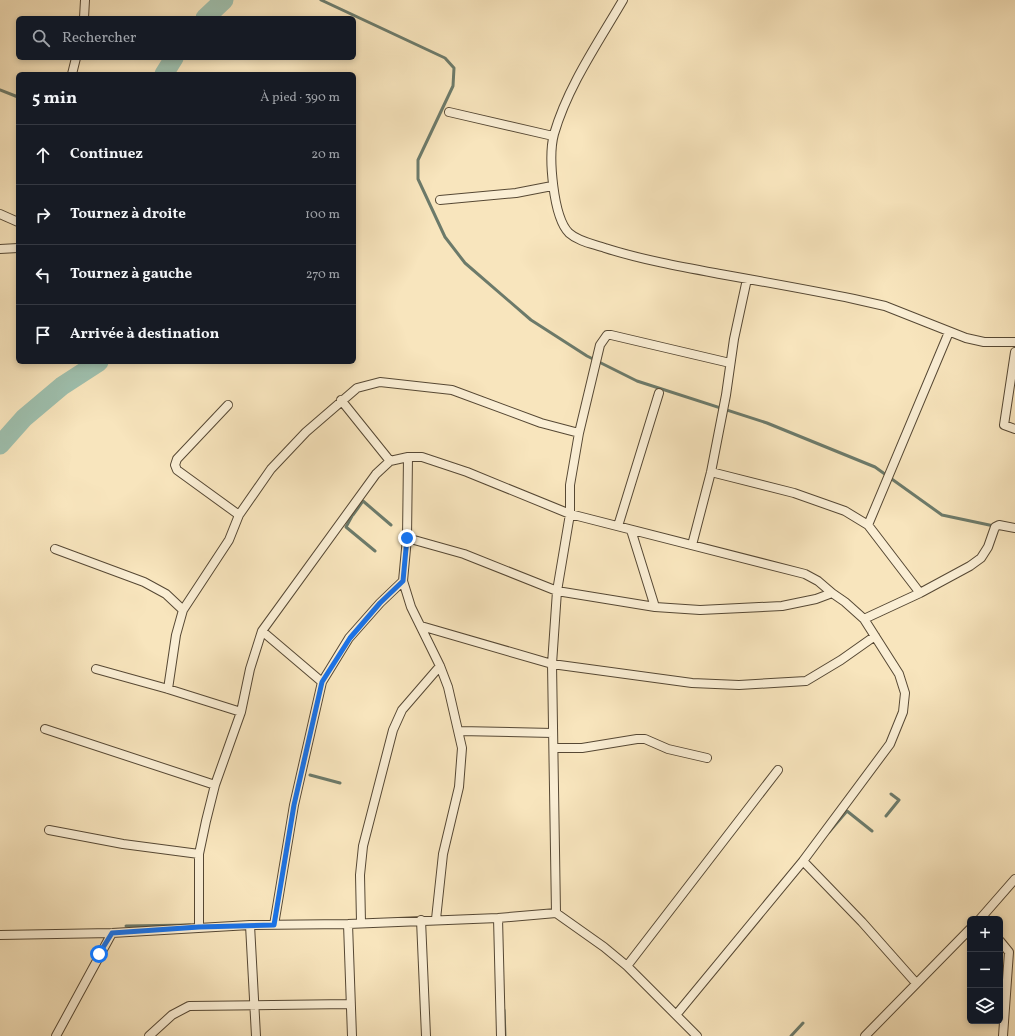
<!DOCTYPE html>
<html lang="fr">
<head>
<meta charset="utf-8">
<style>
  body { margin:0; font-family:Vollkorn,serif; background:#20242c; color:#f1f3f6 }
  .controls { position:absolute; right:12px; bottom:12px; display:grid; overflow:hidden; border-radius:6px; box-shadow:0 2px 6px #0003 }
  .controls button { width:36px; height:36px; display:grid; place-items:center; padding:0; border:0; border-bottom:1px solid #363941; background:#171b24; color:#f1f3f6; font:20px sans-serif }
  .stop { position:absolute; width:12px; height:12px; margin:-9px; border:3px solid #1a73e8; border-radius:50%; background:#fff }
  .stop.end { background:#1a73e8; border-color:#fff; box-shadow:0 1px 4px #0008 }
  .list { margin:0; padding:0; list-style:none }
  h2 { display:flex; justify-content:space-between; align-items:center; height:52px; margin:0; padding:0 16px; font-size:17px }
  h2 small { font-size:13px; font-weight:400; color:#9ea1a6 }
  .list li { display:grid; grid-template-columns:26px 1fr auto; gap:12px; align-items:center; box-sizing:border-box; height:60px; padding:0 16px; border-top:1px solid #363941 }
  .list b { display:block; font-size:15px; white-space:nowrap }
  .list em { font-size:13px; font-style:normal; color:#9ea1a6 }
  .icon { flex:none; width:22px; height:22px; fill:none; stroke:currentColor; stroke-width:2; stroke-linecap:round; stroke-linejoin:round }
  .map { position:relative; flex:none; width:1015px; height:1036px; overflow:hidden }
  .search { position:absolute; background:#171b24; box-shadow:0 2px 6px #0003; left:16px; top:16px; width:340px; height:44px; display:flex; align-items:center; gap:10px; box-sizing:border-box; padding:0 14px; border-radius:6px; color:#9ea1a6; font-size:15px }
  .panel { position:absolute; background:#171b24; box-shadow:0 2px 6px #0003; left:16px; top:72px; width:340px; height:292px; border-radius:6px }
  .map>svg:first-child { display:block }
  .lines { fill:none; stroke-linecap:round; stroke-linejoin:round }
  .stream { stroke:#6c7a6a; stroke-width:3 }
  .river { stroke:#9ebfad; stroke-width:19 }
  .street-casing { stroke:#564834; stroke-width:10 }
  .street { stroke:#faeed4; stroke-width:8 }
  .route { stroke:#1a73e8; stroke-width:5 }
</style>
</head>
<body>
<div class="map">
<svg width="1015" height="1036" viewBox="0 0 1015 1036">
  <rect width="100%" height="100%" fill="#f8e5bd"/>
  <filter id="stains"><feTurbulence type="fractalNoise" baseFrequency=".005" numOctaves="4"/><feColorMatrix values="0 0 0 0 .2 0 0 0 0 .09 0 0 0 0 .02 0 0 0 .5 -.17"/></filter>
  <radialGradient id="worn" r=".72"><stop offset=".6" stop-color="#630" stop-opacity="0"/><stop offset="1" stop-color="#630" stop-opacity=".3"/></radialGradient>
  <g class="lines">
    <path class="stream" d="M321 0 445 58 454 68 453 86 418 160V179L445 237 465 263 531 320 587 356 637 381 767 423 875 467 942 515 994 526
      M0 90 18 97
      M353 515 363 501 391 525
      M352 516 346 527 375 551
      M310 775 340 783
      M886 816 899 800 891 794
      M829 832 847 811 872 831
      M126 926 190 925
      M504 1010 505 1036
      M791 1036 803 1023"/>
    <path class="river" d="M205 18 224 0
      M164 74 174 58
      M0 445 24 418 62 386 99 362"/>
    <g class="street-casing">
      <path id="street" d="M623 0C598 43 568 86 554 134 548 156 553 217 569 233 579 242 594 244 605 248 643 260 682 267 720 274 765 282 810 290 854 299L885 306 966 338 984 342H1015
        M84 18 85 0
        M72 74 76 58
        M449 112 553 136
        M440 200 516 193 552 186
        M0 214 18 222
        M0 249 18 248
        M1015 352 1004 425 1015 429
        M341 400 390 461
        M228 405 177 459 175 465 177 470 239 515
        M408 457 407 538 403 581 411 607 440 666 448 687 462 748 459 787 443 854 436 919
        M711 472 794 493 845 511 868 525 920 593
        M868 525 949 332
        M618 526 659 393
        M631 530 655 607
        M407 538 464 554 557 591 655 607 700 610 782 606 816 599 832 593 845 602 864 619 899 674 905 693 903 712 890 744 803 861 676 1015
        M692 545 711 472 726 395 734 339 747 279
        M55 549 144 582 166 594 183 610
        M864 619 920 593 970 566 981 558 988 547 995 527 999 525 1015 528
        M421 626 552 664 692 683 739 685 806 681 841 660 875 636
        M262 631 322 682
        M96 669 168 689 241 712
        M168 689 176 635 183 610 229 540 239 515 271 469 306 432 357 388 380 382 452 390 541 423 579 433
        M45 729 215 785
        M459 731 553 733
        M554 748H582L637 739H645L668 749 707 758
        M49 830 123 844 199 854
        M803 861 862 922 916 983
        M556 913 552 664 557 591 570 514V485L579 433 600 345 607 335H611L730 363
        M498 918 501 1036
        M980 919 1015 879
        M421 920 426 1036
        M361 922 360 875 363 846 393 730 402 710 440 666
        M348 924 352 1036
        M250 925 256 1036
        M274 925 294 805 322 682 349 638 380 603 403 581
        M199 927V854L206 821 215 785 241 712 250 669 262 631 376 474 390 461 408 457H422L467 472 570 514 805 574 818 581 832 593
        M0 935 112 933 250 925 348 924 498 918 556 913 604 947 627 966 697 1036
        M1000 941 1009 952 1003 1036
        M627 966 778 770
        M56 1036 112 933
        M149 1036 172 1015 189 1006 350 1004
        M865 1036 970 929"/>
    </g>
    <use href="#street" class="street"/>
  </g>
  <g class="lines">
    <path class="route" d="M99 954 112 933 199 927 274 925 294 805 322 682 350 638 380 603 403 581 407 538"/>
  </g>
  <rect width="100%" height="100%" filter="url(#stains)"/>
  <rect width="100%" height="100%" fill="url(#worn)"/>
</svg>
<div class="controls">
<button>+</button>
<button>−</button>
<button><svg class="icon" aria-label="layers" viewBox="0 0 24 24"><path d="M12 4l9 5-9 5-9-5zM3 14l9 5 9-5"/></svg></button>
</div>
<div class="stop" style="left:99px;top:954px"></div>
<div class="stop end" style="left:407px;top:538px"></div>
<div class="search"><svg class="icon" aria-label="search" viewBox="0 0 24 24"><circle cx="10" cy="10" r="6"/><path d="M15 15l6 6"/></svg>Rechercher</div>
<section class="panel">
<h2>5 min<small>À pied · 390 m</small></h2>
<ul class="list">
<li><svg class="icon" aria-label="ahead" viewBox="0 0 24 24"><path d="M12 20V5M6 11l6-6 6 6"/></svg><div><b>Continuez</b></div><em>20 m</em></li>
<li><svg class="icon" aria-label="right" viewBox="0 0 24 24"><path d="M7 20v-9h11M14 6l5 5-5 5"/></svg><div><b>Tournez à droite</b></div><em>100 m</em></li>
<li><svg class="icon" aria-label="left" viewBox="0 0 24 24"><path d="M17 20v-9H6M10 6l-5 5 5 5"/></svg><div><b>Tournez à gauche</b></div><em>270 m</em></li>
<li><svg class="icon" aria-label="arrive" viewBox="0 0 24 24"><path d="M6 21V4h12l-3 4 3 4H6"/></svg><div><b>Arrivée à destination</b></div></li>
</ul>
</section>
</div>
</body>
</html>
